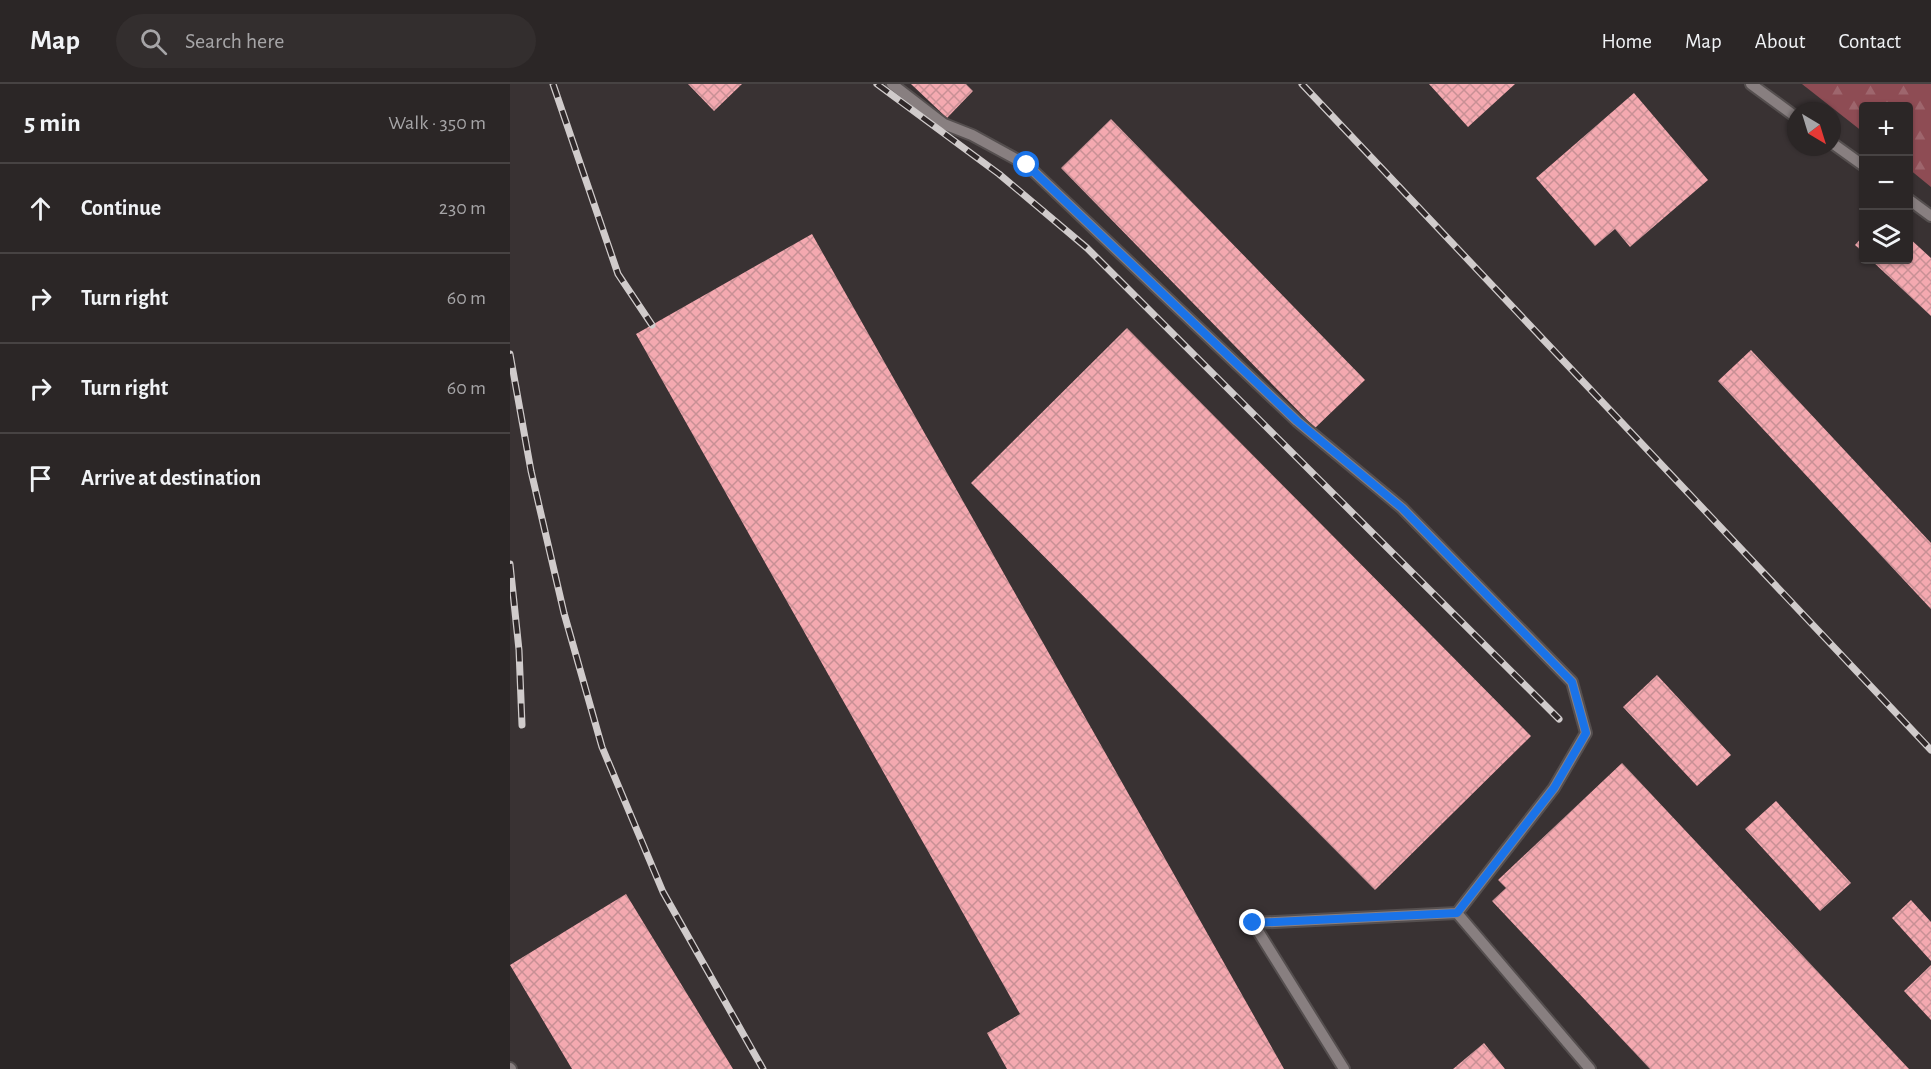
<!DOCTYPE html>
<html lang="en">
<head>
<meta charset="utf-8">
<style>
  body { margin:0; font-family:"Alegreya Sans",sans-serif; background:#332e2e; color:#f1f3f6 }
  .controls { position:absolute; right:18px; top:18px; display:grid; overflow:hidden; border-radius:6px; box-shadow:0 2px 4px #0004 }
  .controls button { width:54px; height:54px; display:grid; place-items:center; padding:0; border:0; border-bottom:2px solid #474343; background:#2b2626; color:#f1f3f6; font:30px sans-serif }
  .compass { position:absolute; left:1277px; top:18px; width:54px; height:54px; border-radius:50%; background:#2b2626; box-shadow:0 2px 4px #0004; rotate:142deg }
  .stop { position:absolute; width:18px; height:18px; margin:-14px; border:4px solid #1a73e8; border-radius:50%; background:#fff }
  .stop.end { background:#1a73e8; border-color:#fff; box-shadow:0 2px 6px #0008 }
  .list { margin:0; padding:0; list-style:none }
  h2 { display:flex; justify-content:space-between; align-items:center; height:78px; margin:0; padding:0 24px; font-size:26px }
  h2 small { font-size:20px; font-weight:400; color:#a6a5a7 }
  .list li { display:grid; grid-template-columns:39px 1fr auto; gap:18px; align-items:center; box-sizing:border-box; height:90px; padding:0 24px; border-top:2px solid #474343 }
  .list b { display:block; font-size:22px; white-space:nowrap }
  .list em { font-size:20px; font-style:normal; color:#a6a5a7 }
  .icon { flex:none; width:33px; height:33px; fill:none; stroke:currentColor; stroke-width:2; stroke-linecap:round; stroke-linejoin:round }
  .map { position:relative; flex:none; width:1421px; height:985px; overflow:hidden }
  header { display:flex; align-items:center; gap:36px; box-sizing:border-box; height:84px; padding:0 30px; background:#2b2626; border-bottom:2px solid #474343 }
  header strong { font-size:28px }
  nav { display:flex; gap:33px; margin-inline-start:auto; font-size:21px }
  .search { width:420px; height:54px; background:#332e2e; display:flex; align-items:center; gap:15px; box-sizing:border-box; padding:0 21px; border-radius:33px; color:#a6a5a7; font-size:22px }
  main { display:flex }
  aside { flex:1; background:#2b2626 }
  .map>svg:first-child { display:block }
  .forest { fill:url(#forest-firs) }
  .building { fill:url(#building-cross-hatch) }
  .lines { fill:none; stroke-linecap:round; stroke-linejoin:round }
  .lane-casing { stroke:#554f4f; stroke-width:14 }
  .lane { stroke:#887f80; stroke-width:10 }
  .rail-casing { stroke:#d0cbcb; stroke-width:7 }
  .rail { stroke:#2f2829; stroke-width:4.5; stroke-dasharray:14; stroke-linecap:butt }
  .route { stroke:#1a73e8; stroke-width:8 }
</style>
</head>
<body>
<header>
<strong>Map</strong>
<div class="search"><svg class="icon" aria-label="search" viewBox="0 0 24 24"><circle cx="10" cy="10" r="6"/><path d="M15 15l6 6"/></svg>Search here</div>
<nav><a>Home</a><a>Map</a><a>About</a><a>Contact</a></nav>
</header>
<main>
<aside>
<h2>5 min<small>Walk · 350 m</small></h2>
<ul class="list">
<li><svg class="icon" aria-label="ahead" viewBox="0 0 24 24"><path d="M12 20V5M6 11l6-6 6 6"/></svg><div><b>Continue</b></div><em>230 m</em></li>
<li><svg class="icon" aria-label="right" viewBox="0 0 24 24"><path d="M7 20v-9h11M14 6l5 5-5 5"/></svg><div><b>Turn right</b></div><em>60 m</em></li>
<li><svg class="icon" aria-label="right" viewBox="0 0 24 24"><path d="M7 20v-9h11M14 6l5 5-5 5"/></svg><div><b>Turn right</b></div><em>60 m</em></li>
<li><svg class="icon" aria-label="arrive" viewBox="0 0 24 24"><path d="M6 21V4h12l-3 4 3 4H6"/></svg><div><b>Arrive at destination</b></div></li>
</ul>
</aside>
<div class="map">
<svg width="1421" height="985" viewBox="0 0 1421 985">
  <defs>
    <pattern id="forest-firs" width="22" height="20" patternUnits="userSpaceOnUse" patternTransform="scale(1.5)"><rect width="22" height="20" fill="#8e4c54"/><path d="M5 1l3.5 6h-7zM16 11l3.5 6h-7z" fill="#9e666d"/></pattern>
    <pattern id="building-cross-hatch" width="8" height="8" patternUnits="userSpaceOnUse" patternTransform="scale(1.5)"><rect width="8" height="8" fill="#f4a9b0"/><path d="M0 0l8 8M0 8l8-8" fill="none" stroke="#c89095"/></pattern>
  </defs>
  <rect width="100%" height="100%" fill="#393233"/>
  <path class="forest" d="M1292 0H1421V103L1399 85 1398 22H1354L1353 48Z"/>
  <path class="building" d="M178 0H232L204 27Z
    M401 0H456L463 7 437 34Z
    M919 0H1005L958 43Z
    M1124 9 1198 96 1120 163 1105 145 1085 162 1026 94Z
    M601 35 855 296 805 344 551 84Z
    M302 150 774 985H497L477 949 510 930 126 250Z
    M1354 151V169L1345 161Z
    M1398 153 1421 174V232L1361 176H1398Z
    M617 244 1021 652 865 806 461 399Z
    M1241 266 1421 459V525L1208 297Z
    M1147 591 1221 671 1187 702 1113 623Z
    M1112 679 1399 985H1140L982 817 996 804 988 796Z
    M1266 717 1341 799 1310 827 1235 745Z
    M116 810 223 985H62L0 881Z
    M1401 816 1421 838V877L1382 834Z
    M1421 881V936L1394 907Z
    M974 959 995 985H943Z"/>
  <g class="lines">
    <g class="lane-casing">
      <path id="lane" d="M382 0 434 40 462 51 517 81 787 337 892 424 1062 598 1076 649 1044 704 947 829
        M1241 0 1286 33
        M1322 59 1354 82
        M1398 115 1421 132
        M0 984 1 985
        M834 985 743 839 947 829 1080 985"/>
    </g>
    <use href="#lane" class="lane"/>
    <g class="rail-casing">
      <path id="rail" d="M43 0 108 190 142 241
        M367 0 489 90 577 164 1049 635
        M792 0 1421 666
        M0 270 21 387 54 529 92 663 153 808 253 985
        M0 480 9 566 12 641"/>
    </g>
    <use href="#rail" class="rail"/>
  </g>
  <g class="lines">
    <path class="route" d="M517 81 787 337 892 424 1062 598 1076 649 1044 704 947 829 743 839"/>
  </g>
</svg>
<div class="controls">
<button>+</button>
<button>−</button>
<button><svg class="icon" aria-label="layers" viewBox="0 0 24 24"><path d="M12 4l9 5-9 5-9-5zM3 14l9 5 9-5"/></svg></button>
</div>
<svg class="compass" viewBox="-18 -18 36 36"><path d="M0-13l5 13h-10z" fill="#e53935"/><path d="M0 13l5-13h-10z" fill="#a6a5a7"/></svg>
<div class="stop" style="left:517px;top:81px"></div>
<div class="stop end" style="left:743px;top:839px"></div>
</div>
</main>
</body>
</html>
